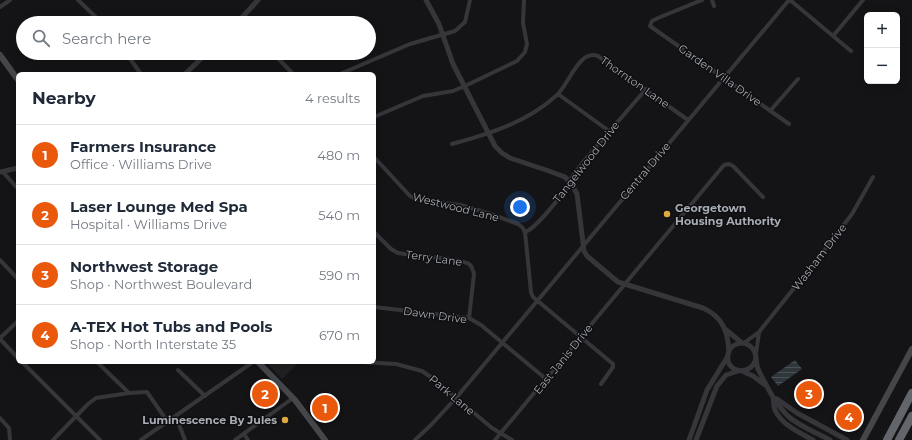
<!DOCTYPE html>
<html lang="en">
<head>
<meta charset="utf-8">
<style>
  body { margin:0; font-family:Montserrat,sans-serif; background:#f6f6f7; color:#1f2937 }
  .controls { position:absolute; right:12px; top:12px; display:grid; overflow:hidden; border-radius:6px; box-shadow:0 2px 10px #0003 }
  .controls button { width:36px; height:36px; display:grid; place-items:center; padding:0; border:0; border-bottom:1px solid #e0e1e3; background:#fff; color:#1f2937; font:20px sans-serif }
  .you { position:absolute; left:520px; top:207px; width:14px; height:14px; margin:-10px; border:3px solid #fff; border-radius:50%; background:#1a73e8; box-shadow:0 0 0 6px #1a73e833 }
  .badge { display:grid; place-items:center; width:26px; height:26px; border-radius:50%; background:#ea580c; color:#fff; font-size:13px; font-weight:700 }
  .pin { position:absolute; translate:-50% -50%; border:2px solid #fff; box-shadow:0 1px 4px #0006 }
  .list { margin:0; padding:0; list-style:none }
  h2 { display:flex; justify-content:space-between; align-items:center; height:52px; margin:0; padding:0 16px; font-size:17px }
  h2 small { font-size:13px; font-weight:400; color:#747a83 }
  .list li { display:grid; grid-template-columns:26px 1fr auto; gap:12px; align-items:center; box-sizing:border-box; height:60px; padding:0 16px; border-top:1px solid #e0e1e3 }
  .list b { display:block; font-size:15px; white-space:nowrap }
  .list p { margin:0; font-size:13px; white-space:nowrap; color:#747a83 }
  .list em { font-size:13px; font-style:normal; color:#747a83 }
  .icon { flex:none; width:22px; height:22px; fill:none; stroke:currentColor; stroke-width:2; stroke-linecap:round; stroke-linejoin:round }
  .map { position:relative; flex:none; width:912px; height:440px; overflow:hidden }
  .search { position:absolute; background:#fff; box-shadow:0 2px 10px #0003; left:16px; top:16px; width:360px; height:44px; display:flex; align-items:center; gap:10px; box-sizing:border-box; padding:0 14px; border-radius:22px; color:#747a83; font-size:15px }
  .panel { position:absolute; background:#fff; box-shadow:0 2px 10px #0003; left:16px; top:72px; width:360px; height:292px; border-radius:6px }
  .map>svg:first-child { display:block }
  .built { fill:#202023 }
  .water { fill:url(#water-rules) }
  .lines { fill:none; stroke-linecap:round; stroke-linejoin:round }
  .minor { stroke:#36363a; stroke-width:4 }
  .tertiary { stroke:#36363a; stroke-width:5 }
  .secondary { stroke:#44464a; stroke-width:6 }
  .motorway { stroke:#62656b; stroke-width:8 }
  .poi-dot { fill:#dfa843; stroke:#0f0f11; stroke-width:1.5 }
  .labels { text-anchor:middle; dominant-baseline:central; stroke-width:3; stroke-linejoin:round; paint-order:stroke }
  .street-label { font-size:11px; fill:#a7acb5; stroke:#0f0f11 }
  .poi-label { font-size:11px; font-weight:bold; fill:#a7acb5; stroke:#0f0f11; text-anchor:start }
</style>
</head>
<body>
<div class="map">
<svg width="912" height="440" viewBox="0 0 912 440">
  <defs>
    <pattern id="water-rules" width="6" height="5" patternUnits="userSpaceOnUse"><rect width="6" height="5" fill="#2f373d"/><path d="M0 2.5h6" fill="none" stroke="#4a5157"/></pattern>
  </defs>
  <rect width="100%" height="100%" fill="#141416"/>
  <path class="built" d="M266 362H299L282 379Z"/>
  <path class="water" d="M795 360 802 369 778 386 771 377Z"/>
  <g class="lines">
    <path class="minor" d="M78 0 102 23
      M702 0 658 18 652 21 650 26 789 124
      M712 0 714 6
      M790 0 851 51
      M0 7 10 0
      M833 36 863 0
      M126 53 141 74
      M273 53 293 74
      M340 74 410 44 455 31 465 22 470 0
      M558 94 609 131
      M770 111 798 79
      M374 117 423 96 453 91 465 86 517 61 525 52 527 44 523 23 524 0
      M452 144C489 134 528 122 557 95 569 84 579 49 598 56L688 120
      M374 157 410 196 416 199 460 205 491 214 518 224 522 227 525 232 531 292 533 297 613 364V367L601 384
      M3 172 18 189
      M374 232 391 249 398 253C412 256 460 258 469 264 472 266 473 270 474 274L469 318
      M525 232C536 229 559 198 568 187L569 181 584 161 646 89
      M0 260 18 279
      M374 307 469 318 481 325 546 379
      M0 338 18 321
      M0 339 18 358
      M744 343 759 332 826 248 852 214 873 177
      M756 353 759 333
      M22 362 100 440
      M97 362 129 393 147 392 167 421
      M362 362 396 364 422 371 435 380 492 428 512 440
      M178 370 205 396
      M176 417 185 440
      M0 418 9 428 10 440
      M244 434 248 440
      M53 440 88 404 96 398 129 393
      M141 440 253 362
      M235 440 293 398
      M415 440 431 425 456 398 789 0
      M495 440 724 165 729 164 733 166 763 197"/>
    <path class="tertiary" d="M426 0 439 24 453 64 495 146 502 153 510 158 549 171 565 177 572 185 577 194 584 251 587 256 618 282 703 308C723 317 728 332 729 352
      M237 23 258 0
      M185 74 207 53
      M0 172 18 168
      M725 329 742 343
      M756 357C753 378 724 373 728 354 730 344 742 340 750 346 759 352 754 363 759 371 767 387 776 405 789 417 801 427 817 433 830 440
      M742 371 753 376 765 385
      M773 397C774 401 773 406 775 410 782 425 798 432 813 440
      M777 399 797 413 847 440
      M689 440 707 390 728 356
      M696 440 717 386 726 375 738 371"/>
    <path class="secondary" d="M0 55 18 80
      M258 362 295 400 325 440
      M863 440 912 349"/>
    <path class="motorway" d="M887 440 912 393
      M899 440 912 416"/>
  </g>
  <g class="poi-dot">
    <circle cx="667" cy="214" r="4"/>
    <circle cx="285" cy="420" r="4"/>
  </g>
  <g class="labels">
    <g class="street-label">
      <text transform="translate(720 75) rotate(35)">Garden Villa Drive</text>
      <text transform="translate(635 82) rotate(35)">Thornton Lane</text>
      <text transform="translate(586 162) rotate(-52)">Tangelwood Drive</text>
      <text transform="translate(645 171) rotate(-50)">Central Drive</text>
      <text transform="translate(456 207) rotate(14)">Westwood Lane</text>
      <text transform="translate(819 257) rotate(-52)">Washam Drive</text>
      <text transform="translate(434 258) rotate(8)">Terry Lane</text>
      <text transform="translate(435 315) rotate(8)">Dawn Drive</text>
      <text transform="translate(563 359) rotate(-51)">East Janis Drive</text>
      <text transform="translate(452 395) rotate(40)">Park Lane</text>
    </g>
    <g class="poi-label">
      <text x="675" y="208">Georgetown<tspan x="675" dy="13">Housing Authority</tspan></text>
      <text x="277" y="420" text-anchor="end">Luminescence By Jules</text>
    </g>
  </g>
</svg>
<div class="controls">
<button>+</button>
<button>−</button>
</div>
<div class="you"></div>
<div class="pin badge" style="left:325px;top:408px">1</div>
<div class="pin badge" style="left:265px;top:394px">2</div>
<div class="pin badge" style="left:809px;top:394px">3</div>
<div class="pin badge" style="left:849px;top:417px">4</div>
<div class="search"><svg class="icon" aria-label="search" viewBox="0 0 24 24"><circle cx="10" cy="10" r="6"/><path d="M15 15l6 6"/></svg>Search here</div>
<section class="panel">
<h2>Nearby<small>4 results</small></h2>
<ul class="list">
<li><span class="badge">1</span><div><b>Farmers Insurance</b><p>Office · Williams Drive</p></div><em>480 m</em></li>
<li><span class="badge">2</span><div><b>Laser Lounge Med Spa</b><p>Hospital · Williams Drive</p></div><em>540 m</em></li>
<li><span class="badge">3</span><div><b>Northwest Storage</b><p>Shop · Northwest Boulevard</p></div><em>590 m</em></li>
<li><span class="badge">4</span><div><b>A-TEX Hot Tubs and Pools</b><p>Shop · North Interstate 35</p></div><em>670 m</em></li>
</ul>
</section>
</div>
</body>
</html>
